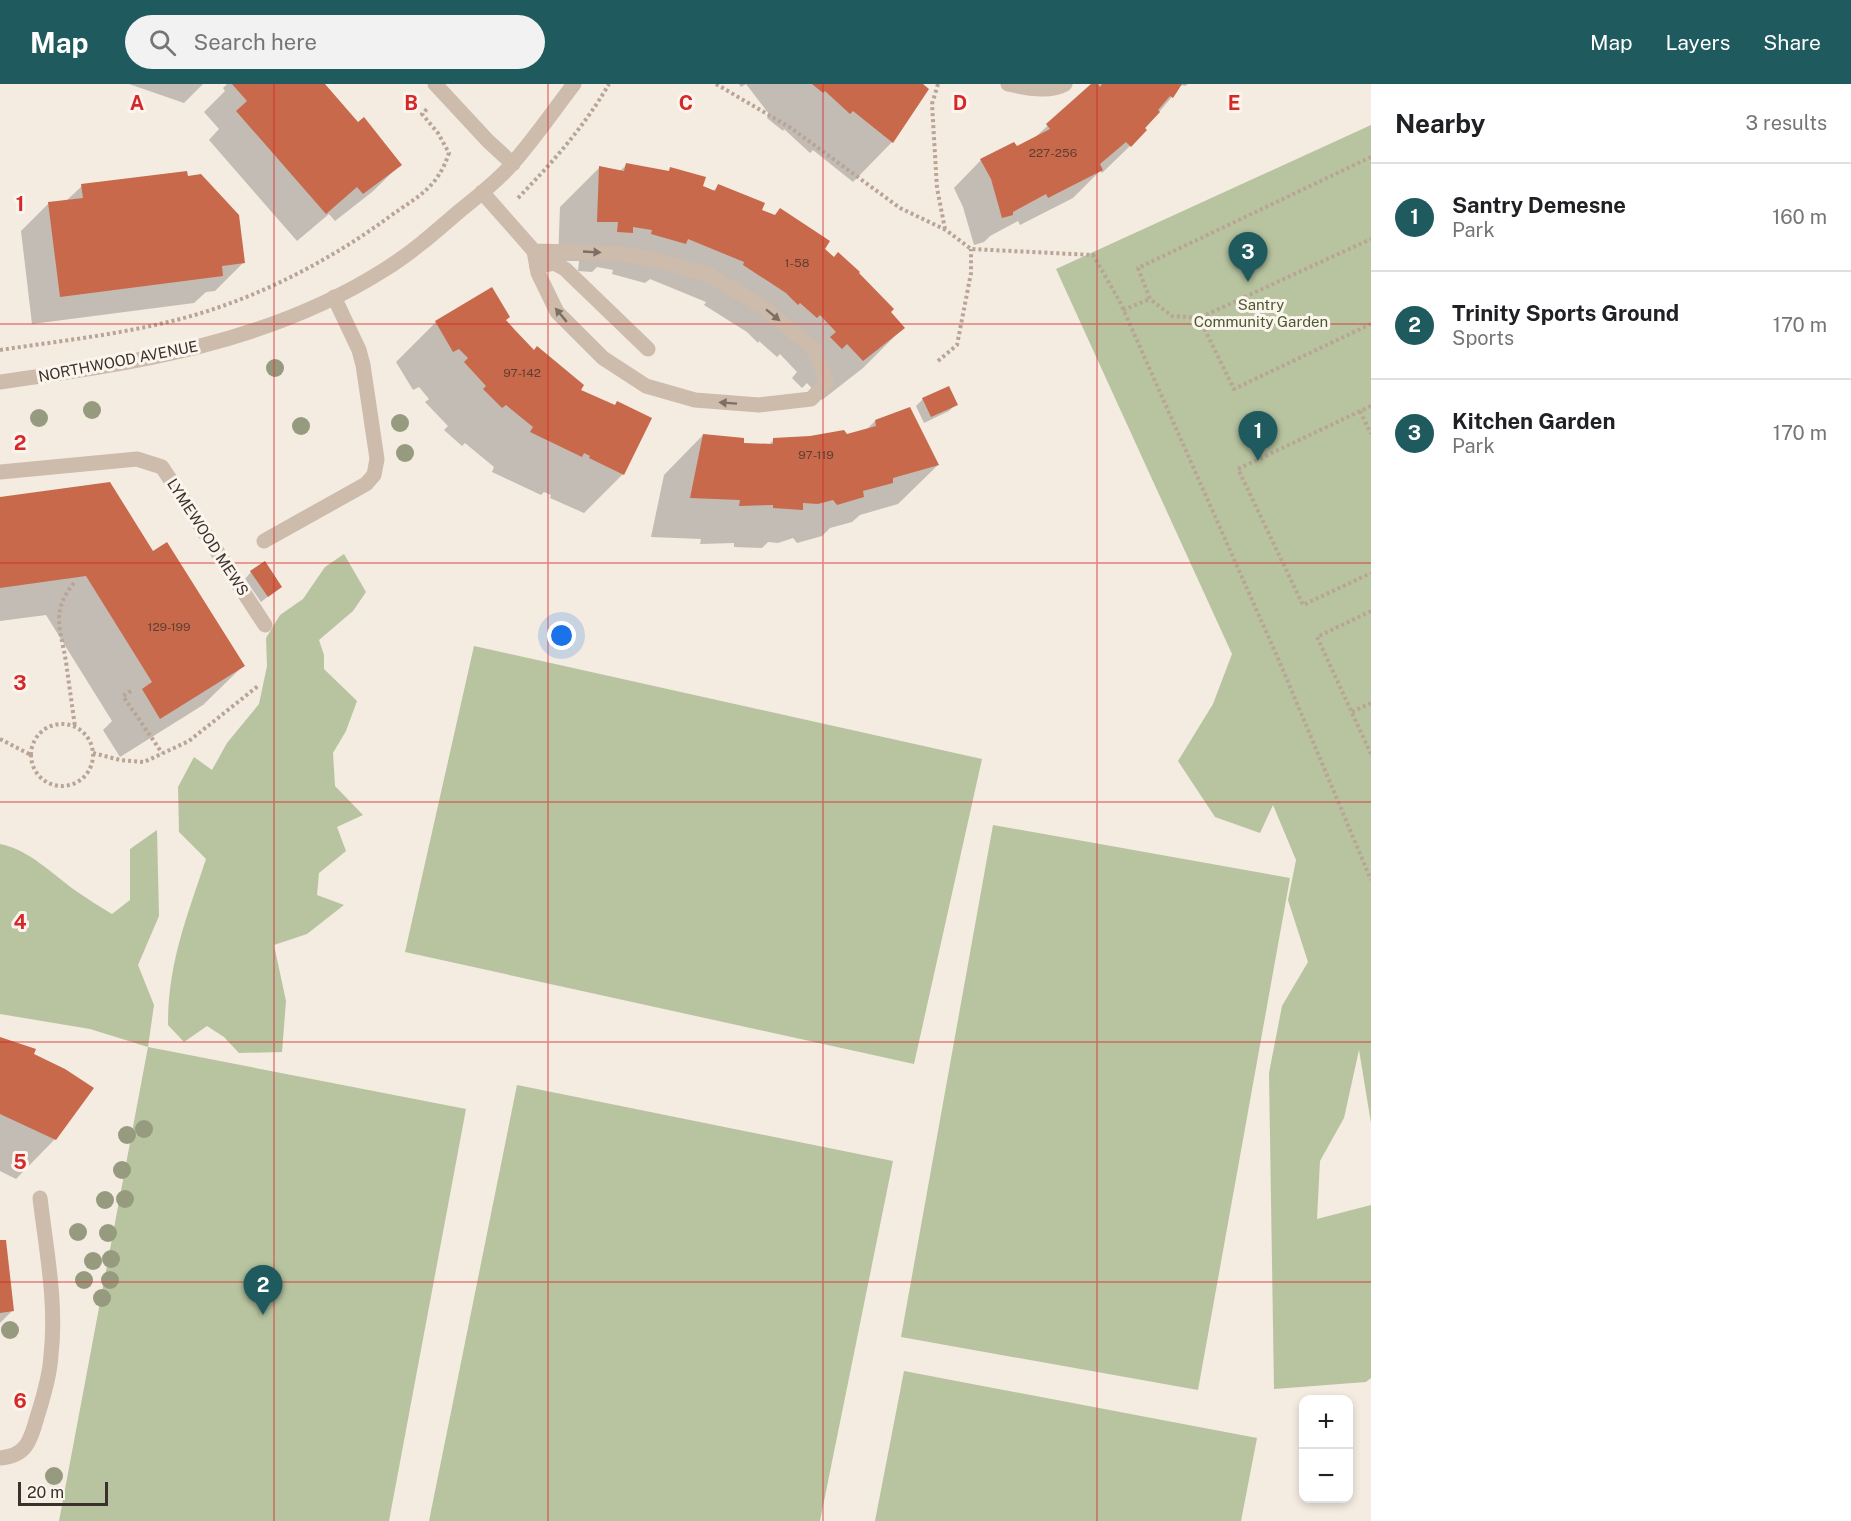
<!DOCTYPE html>
<html lang="en">
<head>
<meta charset="utf-8">
<style>
  body { margin:0; font-family:"Public Sans",sans-serif; background:#f2f2f2; color:#202124 }
  .controls { position:absolute; right:18px; bottom:18px; display:grid; overflow:hidden; border-radius:12px; box-shadow:0 3px 9px #0003 }
  .controls button { width:54px; height:54px; display:grid; place-items:center; padding:0; border:0; border-bottom:2px solid #e0e0e0; background:#fff; color:#202124; font:30px sans-serif }
  .scale { position:absolute; left:18px; bottom:15px; width:90px; box-sizing:border-box; padding-left:6px; border:3px solid #3b302b; border-top:0; font-size:16px; line-height:21px; white-space:nowrap; color:#3b302b; -webkit-text-stroke:4px #fbf5ee; paint-order:stroke }
  .you { position:absolute; left:562px; top:552px; width:21px; height:21px; margin:-15px; border:4px solid #fff; border-radius:50%; background:#1a73e8; box-shadow:0 0 0 9px #1a73e833 }
  .badge { display:grid; place-items:center; width:39px; height:39px; border-radius:50%; background:#1f5a5e; color:#fff; font-size:20px; font-weight:700 }
  .pin { position:absolute; translate:-50% -50px; filter:drop-shadow(0 2px 3px #0008) }
  .pin::after { content:''; position:absolute; top:32px; width:21px; height:18px; background:inherit; clip-path:polygon(0 0,100% 0,50% 100%) }
  .list { margin:0; padding:0; list-style:none }
  h2 { display:flex; justify-content:space-between; align-items:center; height:78px; margin:0; padding:0 24px; font-size:26px }
  h2 small { font-size:20px; font-weight:400; color:#757577 }
  .list li { display:grid; grid-template-columns:39px 1fr auto; gap:18px; align-items:center; box-sizing:border-box; height:108px; padding:0 24px; border-top:2px solid #e0e0e0 }
  .list b { display:block; font-size:22px; white-space:nowrap }
  .list p { margin:0; font-size:20px; white-space:nowrap; color:#757577 }
  .list em { font-size:20px; font-style:normal; color:#757577 }
  .icon { flex:none; width:33px; height:33px; fill:none; stroke:currentColor; stroke-width:2; stroke-linecap:round; stroke-linejoin:round }
  .map { position:relative; flex:none; width:1371px; height:1437px; overflow:hidden }
  header { display:flex; align-items:center; gap:36px; box-sizing:border-box; height:84px; padding:0 30px; background:#1f5a5e; color:#fff }
  header strong { font-size:28px }
  nav { display:flex; gap:33px; margin-inline-start:auto; font-size:21px }
  .search { width:420px; height:54px; background:#f2f2f2; display:flex; align-items:center; gap:15px; box-sizing:border-box; padding:0 21px; border-radius:33px; color:#757577; font-size:22px }
  main { display:flex }
  aside { flex:1; background:#fff }
  .map>svg:first-child { display:block }
  .green { fill:#b8c4a0 }
  .shadow { fill:#0003 }
  .building { fill:#c8694b }
  .lines { fill:none; stroke-linecap:round; stroke-linejoin:round }
  .path { stroke:#b9a596; stroke-width:4; stroke-dasharray:3 3; stroke-linecap:butt }
  .service { stroke:#cdbbac; stroke-width:15 }
  .minor { stroke:#cdbbac; stroke-width:15 }
  .tree { fill:#969b7f }
  .oneway { fill:#7d6f65 }
  .grid { fill:none; stroke:#d62828; stroke-width:1.5; stroke-opacity:0.55 }
  .labels { text-anchor:middle; dominant-baseline:central; stroke-width:6; stroke-linejoin:round; paint-order:stroke }
  .number-label { font-size:12px; fill:#5e3e33 }
  .park-label { font-size:15px; fill:#4a5a2e; stroke:#fbf5ee }
  .street-label { font-size:15px; fill:#3b302b; stroke:#fbf5ee }
  .grid-label { font-size:20px; text-anchor:middle; font-weight:bold; fill:#d62828; stroke:#fbf5ee; stroke-width:6; stroke-linejoin:round; paint-order:stroke }
</style>
</head>
<body>
<header>
<strong>Map</strong>
<div class="search"><svg class="icon" aria-label="search" viewBox="0 0 24 24"><circle cx="10" cy="10" r="6"/><path d="M15 15l6 6"/></svg>Search here</div>
<nav><a>Map</a><a>Layers</a><a>Share</a></nav>
</header>
<main>
<div class="map">
<svg width="1371" height="1437" viewBox="0 0 1371 1437">
  <rect width="100%" height="100%" fill="#f4ebe1"/>
  <path class="green" d="M1371 41V1039L1359 966 1344 1034 1320 1077 1317 1135 1371 1121V1294L1366 1298 1274 1305 1269 989 1282 922 1308 878 1288 816 1296 776 1273 721 1260 749 1215 733 1178 677 1213 620 1232 570 1056 185Z
    M344 470 366 508 353 527 319 556 324 571V585L357 617 346 647 333 669 335 702 363 731 337 743 346 767 319 789 317 811 344 821 307 850 274 861 286 917 282 968 239 969 224 953 207 942 184 958 168 941C168 878 187 833 206 775L179 748 178 703 194 673 212 686 227 659 259 620 267 582 266 554 280 531 303 515 325 483Z
    M474 562 982 675 914 980 405 868Z
    M993 741 1290 794 1198 1306 901 1253Z
    M157 746 159 832 138 881 154 921 148 963 466 1025 389 1437H59L148 963 90 945 0 930V760C30 766 52 790 76 807 88 815 100 823 112 830L130 816V765Z
    M517 1001 893 1077 820 1437H429Z
    M904 1287 1257 1354 1241 1437H875Z"/>
  <path class="shadow" d="M129 0H203L184 19Z
    M227 0H323L358 40 400 81 372 108 335 137 329 130 297 157 209 56 219 45 204 28 225 7 223 4Z
    M739 0H921L927 5 892 58 853 98 813 66 810 69 784 45 783 47 767 34 769 30 746 0 741 3Z
    M1093 0H1188L1185 2 1180 1 1171 14 1130 62 1102 89 1100 87 1073 114 1020 141 1018 137 990 152 984 158 974 161 963 123 954 104 981 76 1016 64 1031 57Z
    M626 81 667 88 671 85 712 108 718 102 824 165 890 228 903 244 863 284 822 316 807 299 802 304 792 294 797 288 780 270 777 273 759 257 758 259 747 248 704 221 706 218 650 195 645 199 612 190 613 186 597 183 592 188 578 187 579 177H558L560 123 599 84 620 87Z
    M186 93 243 179 215 207 206 208 194 219 32 240 21 147 49 119 66 117 82 102Z
    M491 205 505 237 533 268 579 306 614 322 617 319 623 390 584 429 550 414 551 411 544 408 541 411 492 388 494 383 465 359 462 362 444 346 448 342 425 318 429 315 419 303 413 306 396 278 436 238Z
    M923 315 956 320 949 327 924 339 916 322Z
    M875 337 938 381 898 420 860 431 852 438 830 444 822 452 797 459 793 454 778 459 768 458 762 464 734 463V459L700 460 701 455 651 453 664 391 703 351 743 360 768 362 774 355 846 352 866 346Z
    M0 414 152 469 243 582 203 621 120 673 103 646 112 637 46 531 0 537Z
    M251 488 280 503 261 518 245 495Z
    M0 955 32 971 55 1055 16 1095 0 1087Z
    M0 1158 12 1227 0 1239Z"/>
  <path class="building" d="M232 0H325L358 38 364 33 402 81 363 110 357 103 326 130 236 27 247 17Z
    M812 0H923L929 5 893 59 853 27 850 30 825 7 823 9Z
    M1091 0H1098L1100 3 1102 0H1182L1173 14 1170 12 1158 26 1160 28 1145 44 1147 46 1131 63 1126 58 1100 80 1103 86 1048 114 1046 110 1013 128V131L1002 134 991 95 980 75 1014 58 1017 62 1050 45 1046 40Z
    M626 79 669 87 670 83 706 93 703 102 715 107 718 100 765 119 762 126 775 131 780 124 830 157 825 165 834 173 838 168 860 188 859 189 894 225 891 228 905 244 863 277 847 260 842 265 830 253 836 248 820 231 817 234 800 219 798 221 786 209 743 181 744 178 688 155 686 160 651 150 652 146 633 143V149L617 148 618 138H597L599 82 624 87Z
    M187 87 188 92 201 90 239 131 245 179 222 182 223 192 60 213 48 118 83 114 81 100Z
    M492 203 510 233 506 236 514 245 534 266 537 262 584 301 581 306 615 321 617 317 652 334 624 391 589 374 590 372 584 369 582 373 530 348 533 343 506 321 502 324 483 305 486 302 464 278 468 274 459 265 453 268 435 237Z
    M949 302 958 321 931 333 922 314Z
    M910 323 939 381 893 394V399L863 407 864 413 837 421 833 416 818 420 803 419V426L773 424V421L739 422 740 416 690 414 703 350 744 354V359L773 360V354L810 352 844 346 847 350 876 342 875 336Z
    M110 398 153 467 167 458 245 582 160 635 142 605 152 598 86 492 0 504V413Z
    M265 477 282 503 268 513 250 487Z
    M0 953 36 965 34 970 65 985 94 1004 56 1056 0 1030Z
    M0 1156H6L14 1227 0 1229Z"/>
  <g class="lines">
    <path class="path" d="M716 0 791 44 900 124 946 146 971 165 1093 171 1120 218 1280 579 1371 796
      M938 0 932 20 937 104 945 145
      M1371 73 1138 184 1150 215 1172 232 1199 234 1371 155
      M518 114C552 79 584 43 609 0
      M1123 226 1150 215
      M1199 234 1234 305 1371 240
      M0 266C66 256 134 249 198 230 265 210 332 175 389 133 418 112 437 105 449 69L438 49 422 30 428 24
      M938 277 957 261 971 189V165
      M1371 322 1238 385 1303 521 1371 489
      M1360 327 1371 350
      M74 499C50 528 61 546 66 578 69 600 72 621 75 643
      M1371 527 1317 553 1371 670
      M131 607 123 612 162 669
      M1352 628 1371 619
      M31 671a31 31 0 1 1 62 0a31 31 0 1 1-62 0Z
      M0 655 31 671
      M93 669 120 676 144 678 189 657 258 602"/>
    <path class="service" d="M537 183 554 179 565 185 648 265
      M0 388 137 375 162 383 265 541
      M264 457 366 400 374 391 377 375 363 281 359 266 334 213
      M0 1374C28 1372 31 1354 38 1330 44 1311 50 1291 51 1271 57 1219 46 1165 40 1114"/>
    <path class="minor" d="M435 0 488 57 513 80
      M1008 0C1025 4 1050 9 1065 0
      M482 108 534 167 538 189 557 228 603 274 646 302 695 316 759 321 811 315 827 298 813 264 763 223 709 191 656 176 618 169 534 167
      M0 298C134 279 267 260 384 186 410 170 433 150 456 130 475 114 497 98 513 79 535 54 554 26 574 0"/>
  </g>
  <g class="tree">
    <circle cx="275" cy="284" r="9"/>
    <circle cx="92" cy="326" r="9"/>
    <circle cx="39" cy="334" r="9"/>
    <circle cx="400" cy="339" r="9"/>
    <circle cx="301" cy="342" r="9"/>
    <circle cx="405" cy="369" r="9"/>
    <circle cx="144" cy="1045" r="9"/>
    <circle cx="127" cy="1051" r="9"/>
    <circle cx="122" cy="1086" r="9"/>
    <circle cx="125" cy="1115" r="9"/>
    <circle cx="105" cy="1116" r="9"/>
    <circle cx="78" cy="1148" r="9"/>
    <circle cx="108" cy="1149" r="9"/>
    <circle cx="111" cy="1175" r="9"/>
    <circle cx="93" cy="1177" r="9"/>
    <circle cx="84" cy="1196" r="9"/>
    <circle cx="110" cy="1196" r="9"/>
    <circle cx="102" cy="1214" r="9"/>
    <circle cx="10" cy="1246" r="9"/>
    <circle cx="54" cy="1392" r="9"/>
  </g>
  <defs><path id="oneway-solid" d="M-6-.8H1V-3.2L6.5 0L1 3.2V.8H-6Z" transform="scale(1.5)"/></defs>
  <g class="oneway">
    <use href="#oneway-solid" transform="translate(592 168) rotate(3)"/>
    <use href="#oneway-solid" transform="translate(561 231) rotate(-130)"/>
    <use href="#oneway-solid" transform="translate(773 231) rotate(39)"/>
    <use href="#oneway-solid" transform="translate(728 319) rotate(-176)"/>
  </g>
  <path class="grid" d="M274 0V1437M548 0V1437M823 0V1437M1097 0V1437M0 240H1371M0 479H1371M0 718H1371M0 958H1371M0 1198H1371"/>
  <g class="labels">
    <g class="number-label">
      <text x="1053" y="69">227-256</text>
      <text x="797" y="179">1-58</text>
      <text x="522" y="289">97-142</text>
      <text x="816" y="371">97-119</text>
      <text x="169" y="543">129-199</text>
    </g>
    <g class="park-label">
      <text x="1261" y="220">Santry<tspan x="1261" dy="17">Community Garden</tspan></text>
    </g>
    <g class="street-label">
      <text transform="translate(118 277) rotate(-11)">NORTHWOOD AVENUE</text>
      <text transform="translate(208 453) rotate(57)">LYMEWOOD MEWS</text>
    </g>
  </g>
  <g class="grid-label">
    <text x="137" y="26">A</text>
    <text x="411" y="26">B</text>
    <text x="686" y="26">C</text>
    <text x="960" y="26">D</text>
    <text x="1234" y="26">E</text>
    <text x="20" y="127">1</text>
    <text x="20" y="366">2</text>
    <text x="20" y="606">3</text>
    <text x="20" y="845">4</text>
    <text x="20" y="1085">5</text>
    <text x="20" y="1324">6</text>
  </g>
</svg>
<div class="controls">
<button>+</button>
<button>−</button>
</div>
<div class="scale">20 m</div>
<div class="you"></div>
<div class="pin badge" style="left:1258px;top:377px">1</div>
<div class="pin badge" style="left:263px;top:1231px">2</div>
<div class="pin badge" style="left:1248px;top:198px">3</div>
</div>
<aside>
<h2>Nearby<small>3 results</small></h2>
<ul class="list">
<li><span class="badge">1</span><div><b>Santry Demesne</b><p>Park</p></div><em>160 m</em></li>
<li><span class="badge">2</span><div><b>Trinity Sports Ground</b><p>Sports</p></div><em>170 m</em></li>
<li><span class="badge">3</span><div><b>Kitchen Garden</b><p>Park</p></div><em>170 m</em></li>
</ul>
</aside>
</main>
</body>
</html>
